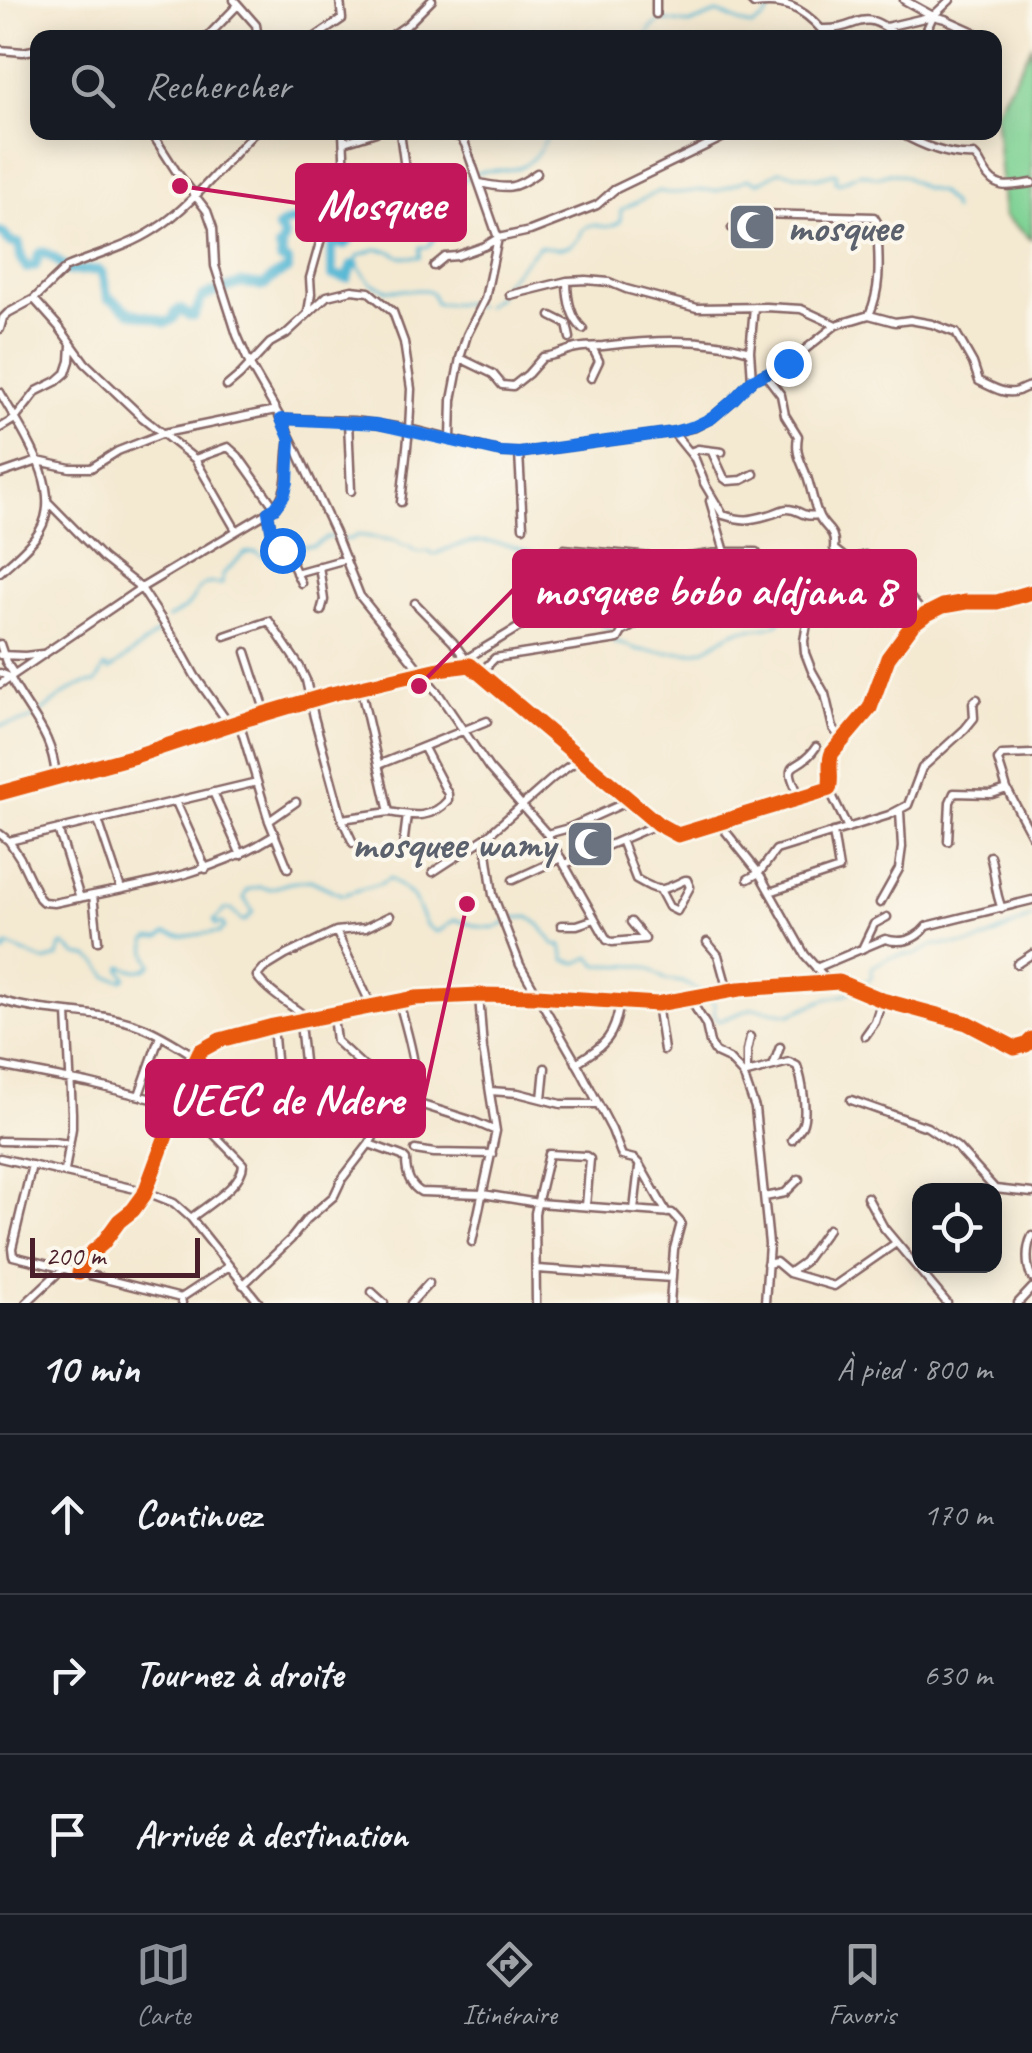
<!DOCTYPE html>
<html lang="fr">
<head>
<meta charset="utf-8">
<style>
  body { margin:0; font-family:Caveat,sans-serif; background:#242831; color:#f1f3f6 }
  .controls { position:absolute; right:30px; bottom:30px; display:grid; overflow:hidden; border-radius:20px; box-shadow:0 5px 25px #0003 }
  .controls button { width:90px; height:90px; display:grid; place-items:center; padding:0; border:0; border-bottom:2px solid #363941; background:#171b24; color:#f1f3f6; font:50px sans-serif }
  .scale { position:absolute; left:30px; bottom:25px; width:170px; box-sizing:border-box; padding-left:10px; border:5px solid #4a1f2b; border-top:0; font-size:28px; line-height:35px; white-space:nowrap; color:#4a1f2b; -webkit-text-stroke:8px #fbf7ec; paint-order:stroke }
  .stop { position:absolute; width:30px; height:30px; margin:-22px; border:8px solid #1a73e8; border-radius:50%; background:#fff }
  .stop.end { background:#1a73e8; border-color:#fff; box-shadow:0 2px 10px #0008 }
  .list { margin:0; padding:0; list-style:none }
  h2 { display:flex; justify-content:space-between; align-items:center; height:130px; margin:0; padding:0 40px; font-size:42px }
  h2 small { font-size:32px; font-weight:400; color:#9ea1a6 }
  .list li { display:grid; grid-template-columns:65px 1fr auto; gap:30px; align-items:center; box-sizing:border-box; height:160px; padding:0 40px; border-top:2px solid #363941 }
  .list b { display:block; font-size:38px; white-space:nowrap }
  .list em { font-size:32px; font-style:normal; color:#9ea1a6 }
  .icon { flex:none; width:55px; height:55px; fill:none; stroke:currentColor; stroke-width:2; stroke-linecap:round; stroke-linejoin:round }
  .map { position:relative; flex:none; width:1032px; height:1303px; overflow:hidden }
  .search { position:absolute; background:#171b24; box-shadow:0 5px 25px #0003; left:30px; right:30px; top:30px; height:110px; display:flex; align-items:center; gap:25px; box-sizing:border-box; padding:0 35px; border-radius:20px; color:#9ea1a6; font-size:38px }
  .sheet { height:610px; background:#171b24 }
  nav { display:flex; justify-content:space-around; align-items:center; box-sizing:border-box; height:140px; border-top:2px solid #363941; background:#171b24; font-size:28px; color:#9ea1a6 }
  nav a { display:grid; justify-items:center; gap:5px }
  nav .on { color:#8c9099 }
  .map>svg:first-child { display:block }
  .green { fill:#7fd294; stroke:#647860; stroke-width:2.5 }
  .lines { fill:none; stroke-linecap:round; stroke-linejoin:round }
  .stream { stroke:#55b7d4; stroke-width:2.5 }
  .river { stroke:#55b7d4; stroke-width:10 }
  .minor-casing { stroke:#866665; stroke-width:11 }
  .minor { stroke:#fff; stroke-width:6 }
  .cycleway-casing { stroke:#fbf7ec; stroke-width:21 }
  .cycleway { stroke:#e8590c; stroke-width:15 }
  .route { stroke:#1a73e8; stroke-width:12 }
  .labels { text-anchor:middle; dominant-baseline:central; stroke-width:8; stroke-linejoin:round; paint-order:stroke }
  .worship-label { font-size:42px; font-weight:bold; fill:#5b616d; stroke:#fbf7ec; text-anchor:start }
  .leader { fill:none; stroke:#c2185b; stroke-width:4 }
  .callout-dot { fill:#c2185b; stroke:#fbf7ec; stroke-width:4 }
  .callout { fill:#c2185b; stroke:#c2185b; stroke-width:4 }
  .callout-label { font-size:45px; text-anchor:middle; font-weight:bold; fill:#fff }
</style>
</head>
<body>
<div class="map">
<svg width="1032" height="1303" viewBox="0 0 1032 1303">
  <rect width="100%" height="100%" fill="#fbf7ec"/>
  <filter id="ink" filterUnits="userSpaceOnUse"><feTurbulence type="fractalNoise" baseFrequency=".01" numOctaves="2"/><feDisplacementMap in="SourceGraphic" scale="20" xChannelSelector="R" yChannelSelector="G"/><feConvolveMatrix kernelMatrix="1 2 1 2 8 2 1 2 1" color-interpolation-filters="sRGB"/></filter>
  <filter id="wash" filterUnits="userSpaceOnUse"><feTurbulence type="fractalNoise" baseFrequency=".0048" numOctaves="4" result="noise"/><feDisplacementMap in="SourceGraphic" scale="40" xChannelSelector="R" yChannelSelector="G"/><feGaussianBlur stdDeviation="2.25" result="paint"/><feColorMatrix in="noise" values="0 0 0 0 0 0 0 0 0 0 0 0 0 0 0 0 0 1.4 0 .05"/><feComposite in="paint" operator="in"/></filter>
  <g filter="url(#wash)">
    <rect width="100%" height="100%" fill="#f4e9d1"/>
    <path class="green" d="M1032 46V239H1031L1004 216 995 112Z"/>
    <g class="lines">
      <path class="stream" d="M646 38 651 28 662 20 689 24 717 13C730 16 740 25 752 26L765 18 773 6
        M477 306 467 303 436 304 432 293 426 290H386C381 285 375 286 370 282 365 277 362 269 355 265L358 256 376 249 390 251 401 257H420V247H428L438 233 451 222 447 218H439C436 211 434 211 437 203 440 196 472 173 480 172 493 169 507 172 520 167 535 161 542 146 550 132
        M485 306 496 298 505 282 539 246C552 248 567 252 578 239 583 232 580 230 588 226 600 221 601 233 620 222L621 210 659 191C674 196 692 190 708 190 710 190 713 192 716 191 725 189 739 182 748 179L758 183 779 171 817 178 835 173 837 175 835 182 839 183 860 173 877 177 890 173 904 176 923 188 939 192 951 204 953 210
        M167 619C174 615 184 611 189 604 202 586 197 582 222 584L223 574 245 553 256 552 262 556 272 557 294 547 314 546 328 537C340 537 347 544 358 535L397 541 402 545 409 546C414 553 421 553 429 551L433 555C479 533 500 542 544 557 552 560 556 567 562 572 571 578 581 582 590 587L593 594 592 605 598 613 601 624C610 629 612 630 614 642 624 642 627 646 636 649 646 652 688 654 698 651 714 648 724 633 740 630 761 626 773 633 788 612
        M0 726C11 723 21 724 32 718 52 707 72 681 96 683L104 668 107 667 109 671C122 660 155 638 163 626
        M0 951 6 952V947L9 946 44 961 58 957 61 946 64 945 77 955 89 957 98 963 108 977 123 980 126 977 121 970 122 966C132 971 144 973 152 964L147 953 146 941 150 938H160L167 933C188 941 199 931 219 933L225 927 222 923 216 925 214 921 225 909 232 910 241 920 245 921 253 912 244 898 247 890 259 887 270 889 289 883 310 880 342 895 382 883 390 878 413 897 426 925 436 932C445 930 447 922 456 920 477 926 495 935 512 918L529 917 540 925 555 945 562 946 565 960 578 963 590 957 598 965 640 966 650 969 666 980 682 982 702 992
        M707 998 714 1003 715 1016 719 1021 753 1008 791 1014 826 999 845 995 871 978 872 967 888 958 909 954 915 955 934 945 969 944 981 941 1032 917"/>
      <path class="river" d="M0 232 5 235 9 242 19 244 21 257 27 268 35 266 39 254 43 252 54 258 69 271 98 270 102 273 108 298C119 301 122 308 131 312 143 317 154 316 166 323L173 319 176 312 180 309 188 315 194 316 202 298 210 294 242 283 264 286 272 278 288 269V262L281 259 282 251 279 248 283 242 284 236 278 228C293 214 308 226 323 233L340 223 349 241 343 245 335 242 332 244V275L347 278 352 265H355"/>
    </g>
  </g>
  <g filter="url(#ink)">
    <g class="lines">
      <g class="minor-casing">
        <path id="minor" d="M234 0 256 25 258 38
          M656 0V14
          M750 0 754 4C784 0 801 7 821 29 863 31 858 3 900 38
          M933 16 945 19 974 32
          M886 27 933 16 904 0
          M206 38 238 5
          M314 38 342 19 340 0
          M388 38 407 25 432 0
          M923 38 933 16 950 0
          M0 50 23 52 38 49
          M151 132 176 171 207 211 213 228 215 266 237 335 250 365 281 419 297 451 335 533 360 596 438 693 489 768 547 834 607 940 612 942 645 939 631 922
          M400 132 411 213 415 224
          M447 132 461 138 465 144 498 238 485 299 467 335 460 358 452 400 451 439
          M898 132C921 145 948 157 974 155 979 159 981 165 984 170 997 193 1013 185 1032 183
          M344 142 376 132
          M480 183C507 189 514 190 537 173
          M732 228 748 223 755 215 759 214 874 217 877 222C878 254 883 285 869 315
          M434 266 445 257 457 256 485 246 498 238 530 231 597 205 614 190 734 132
          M67 267C96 255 128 247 154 230 190 208 224 163 255 132
          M567 281C567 298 570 317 583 329
          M510 295 567 281 586 280 609 282 626 289 697 308 766 307 801 309 836 325
          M34 299 59 327 85 363 143 418 195 459 236 530
          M308 312 311 294 310 278 321 239V224L328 211 338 207 345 177 343 132
          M869 315 895 322 910 320 932 324 956 333 973 363 979 381C990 386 1006 396 1018 391 1022 389 1027 386 1032 386
          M551 316 567 324 570 338
          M0 329 3 318 8 313 34 299 63 271
          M750 351 754 307
          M460 358 493 374 502 385 513 386 528 374 543 357C555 356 561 352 572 349 582 346 593 347 603 346 652 340 703 337 750 351L752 380
          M765 374 781 395 785 415 798 436C795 453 800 459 806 474 811 487 813 502 818 514 824 530 836 528 834 549L848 560 865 555 896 572 908 595 924 615
          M591 378 599 361 592 347
          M227 386 240 375 270 343 286 334 327 296 352 290 369 292 393 312 404 342 411 389 409 429 355 421 281 419
          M0 392C20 429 66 489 39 532 30 547 13 560 0 572
          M348 421 351 491
          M0 428 15 419 37 391 57 381 66 373 70 361 71 345
          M673 432 695 459 705 484
          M690 452 698 449 722 452
          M712 452 724 478 728 481 742 480 754 474
          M519 453 523 527
          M195 459 228 447 238 456 275 508
          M0 474 38 461 70 468H91L118 451 164 433 276 410
          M704 483 723 515C746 522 750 520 772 514 776 513 783 509 787 509 801 509 800 518 818 515
          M710 501 725 552
          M401 502 409 429 501 452 519 453 673 432 695 427 712 418 732 401 752 380 788 363 836 325 869 315
          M49 503 103 558 141 588 175 640 195 676 229 724
          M268 512 273 541 291 561 301 583
          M564 549 674 559 725 552H756L769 571 786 577 808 605 809 612 804 641 805 653 812 671 825 694 833 728 842 741
          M319 566 324 600 321 611
          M296 573 346 559
          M415 603 453 642 470 665
          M639 605C665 591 665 587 674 559
          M225 636 269 621 300 667 306 680 314 717 342 819 353 843
          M0 644 6 662 14 674
          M246 652 266 713
          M0 655 25 656 42 654
          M466 659 531 620
          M0 673 10 677C29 715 53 732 56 778
          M483 676 486 667 495 658 618 639 622 632 638 623 635 572 638 556
          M0 684 141 588 275 508C292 485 284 466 290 440
          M360 686 389 812C413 816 431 820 448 800V794L424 748
          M239 722 269 821 288 868
          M1032 754 1002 755 998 760 1007 789 1032 836
          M378 765 487 721
          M829 789 848 828
          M213 792 241 855
          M0 793 135 756 250 718 331 694 439 669 470 665 658 824 678 835 829 789C833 777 827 764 832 753L870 708 888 658 913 624 925 615 943 606 966 602H997L1032 592
          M800 797C779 755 798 775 816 747
          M176 802 206 869
          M342 819 389 812
          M98 820 121 889
          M269 821 296 802
          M719 823 759 873 805 955 828 981
          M58 829 80 898
          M0 834 9 841 257 782
          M547 834 569 828 631 800
          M485 838 493 895 520 965 580 1069 612 1130 622 1156 634 1159 639 1164 667 1213
          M621 840 636 879C661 893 659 892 685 880H687L690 887 677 911 669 907 660 890
          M9 841 20 858 39 898 43 902 54 903C129 887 209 877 275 835
          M948 841 950 802 954 793 992 794 1007 789
          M402 855 407 815
          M990 856C996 874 994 892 1002 908
          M565 864 658 824
          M433 872 485 838 554 777 579 759
          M748 879 759 873 776 850 889 815 908 805 922 768 965 729 974 718 973 703 977 699
          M513 880 561 858
          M770 892 839 869 833 832
          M93 895 98 941
          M880 903 899 869 902 847 900 811
          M561 925H577L595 919
          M336 931 372 1007
          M707 942 718 955 728 991
          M862 949 874 924 887 917
          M1017 964 1032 954
          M816 968 885 939C902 944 916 940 927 926L1032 900
          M690 999 706 1025 710 1043 716 1053 729 1059 743 1074 755 1108 769 1244 765 1303
          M0 1000C45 1015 96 1009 140 1026 159 1033 179 1046 196 1057
          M399 1002C408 1036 419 1067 415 1103
          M657 1004 664 1050
          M333 1016 336 1041 397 1097
          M310 1020C293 1006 268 993 257 976L263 969 286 955 336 931 365 928 390 916
          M300 1023 305 1071
          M273 1026 277 1070 288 1110
          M865 1036 875 1022 882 1000
          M576 1063C606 1044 615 1038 620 1001
          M0 1066 87 1083 177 1105 209 1129 243 1164C243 1185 207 1205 191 1218
          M773 1066 780 1047
          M747 1073V1051L750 1037
          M743 1074 789 1062 797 1066C802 1079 808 1113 802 1126 801 1128 793 1138 792 1140
          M490 1091 518 1093 561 1104H597
          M139 1095 160 1036
          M542 1099 545 1068
          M851 1100 927 1127 957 1147 995 1189 1032 1193
          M0 1141 54 1142 69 1144
          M369 1144 402 1156 406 1160C406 1173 409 1185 421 1192L483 1194 538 1203 672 1213 681 1223 674 1249 670 1303
          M415 1150 434 1153 492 1154
          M0 1158 144 1191 174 1203 191 1218 259 1303
          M32 1165 12 1248 13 1256 181 1298
          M65 1171 72 1128V1113L67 1013
          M765 1197 785 1193 799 1179
          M867 1197 884 1228 947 1303
          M634 1210 639 1167
          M1032 1236C1026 1248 1026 1266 1032 1278
          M472 1242 496 1131 483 1049 479 995
          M767 1264 776 1262 789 1273 834 1286 896 1243
          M537 1269 672 1278
          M790 1272 804 1262 828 1229
          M79 1273 89 1255 103 1243 119 1221 133 1210 144 1195 187 1079 200 1051 220 1040 273 1026 415 998 479 995 537 996 657 1004 739 989 839 982 882 1000 967 1023 1015 1048 1026 1045 1032 1039
          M243 1285 291 1239 306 1220 334 1196 342 1179 369 1144 397 1097 470 1120 496 1131
          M372 1292 384 1303
          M26 1303 60 1271
          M182 1303 181 1298 228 1267
          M411 1303 429 1283
          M536 1303 535 1213 549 1154 586 1156 590 1159 586 1206
          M1018 1303 1032 1288"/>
      </g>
      <use href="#minor" class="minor"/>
      <g class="cycleway-casing">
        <path id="cycleway" d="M0 793 135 756 250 718 331 694 439 669 470 665 658 824 678 835 829 789C833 777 827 764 832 753L870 708 888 658 913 624 925 615 943 606 966 602H997L1032 592
          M79 1273 89 1255 103 1243 119 1221 133 1210 144 1195 187 1079 200 1051 220 1040 273 1026 415 998 479 995 537 996 657 1004 739 989 839 982 882 1000 967 1023 1015 1048 1026 1045 1032 1039"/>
      </g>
      <use href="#cycleway" class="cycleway"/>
    </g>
  </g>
  <g class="lines" filter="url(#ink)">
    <path class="route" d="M282 550 273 541 268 512 275 508 284 496 288 482 290 440 281 419 377 424 501 452 519 453 673 432 695 426 712 418 732 401 752 380 788 363"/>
  </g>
  <defs>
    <g id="mosque-square" transform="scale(2.5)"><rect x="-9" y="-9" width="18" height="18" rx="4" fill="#6b7280" stroke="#fbf7ec"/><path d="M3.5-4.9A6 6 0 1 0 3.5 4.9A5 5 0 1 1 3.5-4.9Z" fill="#fff"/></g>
  </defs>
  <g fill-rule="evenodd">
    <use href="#mosque-square" x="752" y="227"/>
    <use href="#mosque-square" x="590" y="844"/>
  </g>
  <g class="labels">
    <g class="worship-label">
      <text x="787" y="227">mosquee</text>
      <text x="555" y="844" text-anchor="end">mosquee wamy</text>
    </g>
  </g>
  <path class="leader" d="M180 186L297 203M419 686L514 589M467 904L424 1098"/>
  <g class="callout-dot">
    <circle cx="180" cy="186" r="10"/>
    <circle cx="419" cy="686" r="10"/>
    <circle cx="467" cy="904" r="10"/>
  </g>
  <g class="callout">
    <rect x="297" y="165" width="168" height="75" rx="10"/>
    <rect x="514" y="551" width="401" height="75" rx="10"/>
    <rect x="147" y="1061" width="277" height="75" rx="10"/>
  </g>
  <g class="callout-label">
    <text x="381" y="219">Mosquee</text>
    <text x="714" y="605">mosquee bobo aldjana 8</text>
    <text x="286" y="1114">UEEC de Ndere</text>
  </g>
</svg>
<div class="controls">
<button><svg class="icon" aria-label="locate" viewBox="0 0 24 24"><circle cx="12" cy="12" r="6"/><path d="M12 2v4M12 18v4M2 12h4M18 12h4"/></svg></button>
</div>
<div class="scale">200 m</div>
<div class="stop" style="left:282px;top:550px"></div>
<div class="stop end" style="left:788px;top:363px"></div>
<div class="search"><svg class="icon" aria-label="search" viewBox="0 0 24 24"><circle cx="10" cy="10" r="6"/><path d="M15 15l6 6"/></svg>Rechercher</div>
</div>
<section class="sheet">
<h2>10 min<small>À pied · 800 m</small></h2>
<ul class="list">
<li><svg class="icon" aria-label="ahead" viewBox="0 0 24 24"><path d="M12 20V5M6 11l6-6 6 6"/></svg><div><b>Continuez</b></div><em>170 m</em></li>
<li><svg class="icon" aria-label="right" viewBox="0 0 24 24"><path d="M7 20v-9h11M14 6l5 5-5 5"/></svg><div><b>Tournez à droite</b></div><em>630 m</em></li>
<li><svg class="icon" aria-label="arrive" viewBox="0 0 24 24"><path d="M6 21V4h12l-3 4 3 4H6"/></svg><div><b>Arrivée à destination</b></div></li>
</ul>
</section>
<nav>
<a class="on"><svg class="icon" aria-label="map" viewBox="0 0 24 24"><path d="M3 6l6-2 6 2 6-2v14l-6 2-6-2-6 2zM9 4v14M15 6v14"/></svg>Carte</a>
<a><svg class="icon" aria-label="directions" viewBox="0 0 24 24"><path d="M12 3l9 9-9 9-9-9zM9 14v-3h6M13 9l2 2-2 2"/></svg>Itinéraire</a>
<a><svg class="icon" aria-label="saved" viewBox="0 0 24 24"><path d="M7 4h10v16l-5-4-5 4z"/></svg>Favoris</a>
</nav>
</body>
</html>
